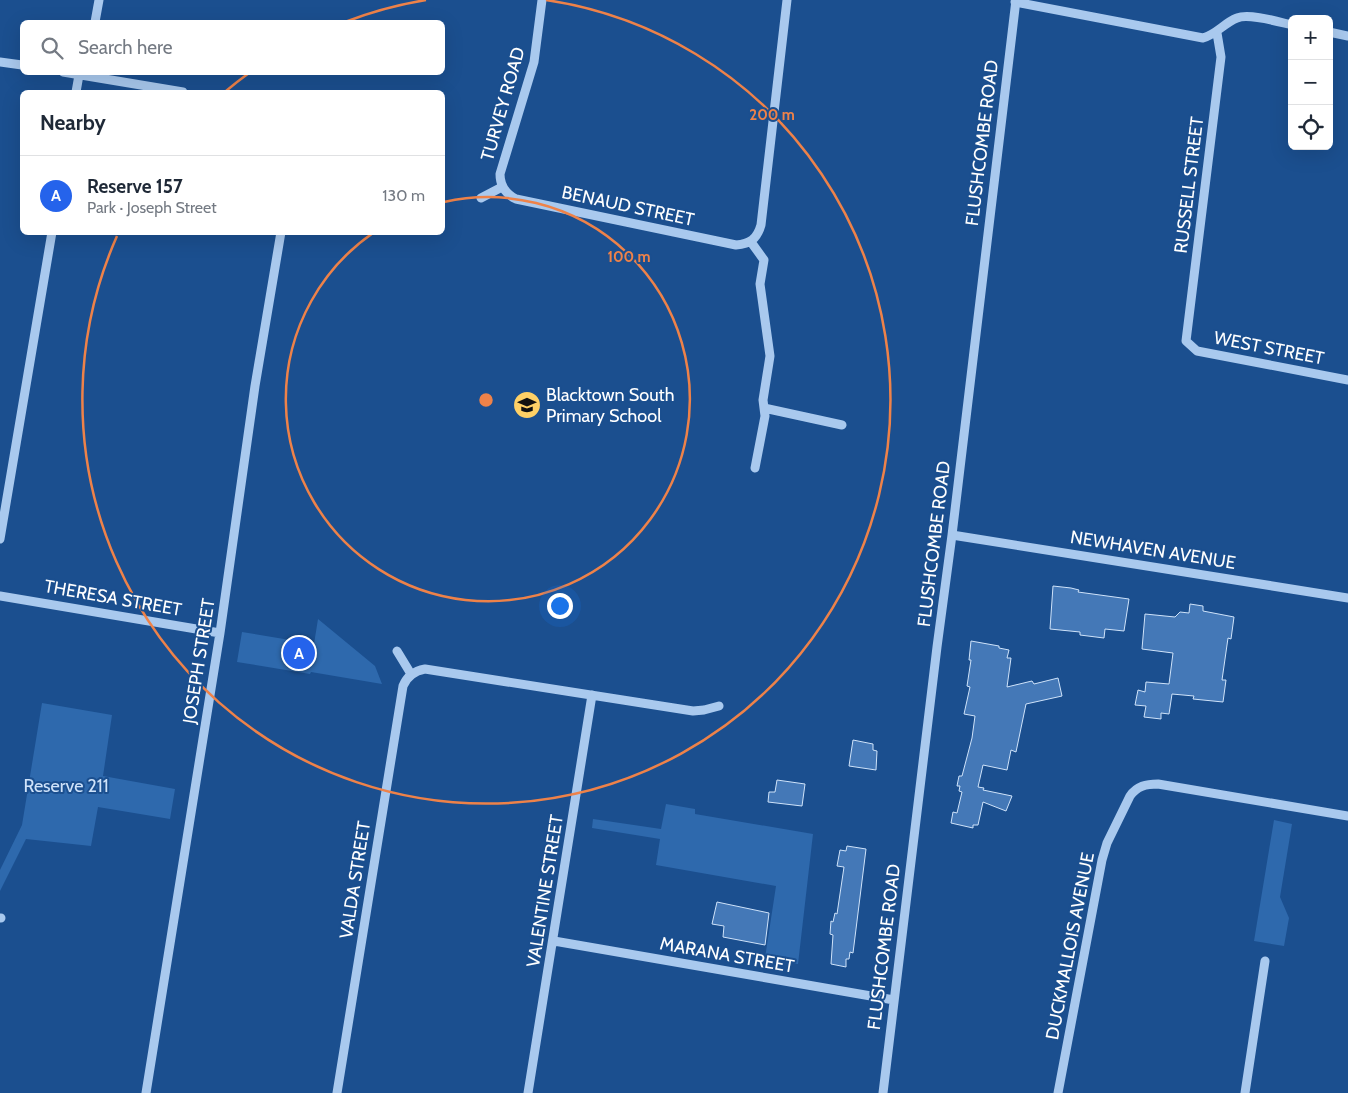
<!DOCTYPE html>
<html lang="en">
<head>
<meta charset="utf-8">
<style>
  body { margin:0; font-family:Cabin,sans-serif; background:#f6f6f7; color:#1f2937 }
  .controls { position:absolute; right:15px; top:15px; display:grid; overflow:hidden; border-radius:8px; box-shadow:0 5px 20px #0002 }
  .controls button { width:45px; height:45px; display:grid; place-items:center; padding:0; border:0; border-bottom:1px solid #e0e1e3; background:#fff; color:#1f2937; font:25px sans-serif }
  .you { position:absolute; left:559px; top:605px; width:18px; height:18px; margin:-12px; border:4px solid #fff; border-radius:50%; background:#1a73e8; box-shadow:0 0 0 8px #1a73e833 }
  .badge { display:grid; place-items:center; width:32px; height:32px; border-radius:50%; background:#2563eb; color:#fff; font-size:16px; font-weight:700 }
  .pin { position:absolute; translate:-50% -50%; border:2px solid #fff; box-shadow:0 1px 5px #0006 }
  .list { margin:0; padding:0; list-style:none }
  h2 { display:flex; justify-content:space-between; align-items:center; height:65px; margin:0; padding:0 20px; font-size:21px }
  h2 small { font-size:16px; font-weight:400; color:#747a83 }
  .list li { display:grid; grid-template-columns:32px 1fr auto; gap:15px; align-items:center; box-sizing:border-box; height:80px; padding:0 20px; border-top:1px solid #e0e1e3 }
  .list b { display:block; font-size:19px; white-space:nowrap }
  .list p { margin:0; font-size:16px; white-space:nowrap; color:#747a83 }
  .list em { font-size:16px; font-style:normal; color:#747a83 }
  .icon { flex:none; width:28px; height:28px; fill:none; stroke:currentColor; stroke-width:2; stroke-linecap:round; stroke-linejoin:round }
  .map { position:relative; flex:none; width:1348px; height:1093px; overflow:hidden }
  .search { position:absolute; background:#fff; box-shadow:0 5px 20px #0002; left:20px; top:20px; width:425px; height:55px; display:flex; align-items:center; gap:12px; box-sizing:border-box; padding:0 18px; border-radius:8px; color:#747a83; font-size:19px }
  .panel { position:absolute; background:#fff; box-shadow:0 5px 20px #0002; left:20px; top:90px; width:425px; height:145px; border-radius:8px }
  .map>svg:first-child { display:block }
  .green { fill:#2e69ad }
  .building { fill:#4478b7; stroke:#cfe3fa }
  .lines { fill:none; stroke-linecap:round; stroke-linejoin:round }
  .minor { stroke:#a9c9ee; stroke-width:9 }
  .ring { fill:none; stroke:#ee8249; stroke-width:2.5 }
  .labels { text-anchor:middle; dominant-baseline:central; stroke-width:4; stroke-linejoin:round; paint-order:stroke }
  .street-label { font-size:18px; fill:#fff; stroke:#1b4f8f }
  .poi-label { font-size:18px; fill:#fff; stroke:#1b4f8f; text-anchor:start }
  .park-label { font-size:18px; fill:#cfe3fa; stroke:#1b4f8f }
  .centre { fill:#ee8249; stroke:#1b4f8f; stroke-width:2.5 }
  .ring-label { font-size:15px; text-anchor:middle; font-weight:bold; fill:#ee8249; stroke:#1b4f8f; stroke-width:4; stroke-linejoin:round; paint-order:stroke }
</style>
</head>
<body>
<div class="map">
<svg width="1348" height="1093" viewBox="0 0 1348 1093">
  <rect width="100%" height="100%" fill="#1b4f8f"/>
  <path class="green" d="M318 619 375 666 382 684 311 672 310 674 237 662 242 632 314 644Z
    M42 703 112 715 103 776 175 789 170 819 98 807 91 846 26 839 0 891V870L22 825Z
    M666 804 695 809V814L813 834 798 964 765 958 776 886 656 865 660 839 592 828 593 819 661 829Z
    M1274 820 1292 824 1280 897 1289 918 1284 946 1254 941Z"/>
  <path class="building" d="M1053 586 1071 588 1079 590 1078 592 1129 599 1124 631 1105 629 1104 638 1080 635V632L1050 629Z
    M1190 604 1203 606V611L1234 617 1231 639 1228 638 1222 680H1226L1223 702 1193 699 1194 696 1172 694 1169 714 1161 713V719L1144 717 1146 706 1135 705 1138 690 1145 692 1146 682 1169 684 1173 653 1142 649 1145 614 1175 617 1180 612 1189 613Z
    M971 641 999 646V648L1009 650 1007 658H1011L1007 687 1032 681 1034 684 1058 678 1062 696 1026 704 1016 752 1011 750 1007 770 983 765 978 787 984 788 983 790 1012 796 1006 811 983 802 978 825H973V828L951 823 953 812 957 813 962 792 959 791 960 786H957L959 776H962L972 738 975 716 964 714 970 687 967 686 971 660H969Z
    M853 740 873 744V750L877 751 876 770 849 766Z
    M777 780 805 784 802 806 768 802 769 792H775Z
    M847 846 866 849 853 953 850 952 849 959H846V967L831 964 833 935 830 934 831 921 833 922 835 913 837 914 844 867 837 866 840 850 846 851Z
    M717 902 769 913 765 945 723 937 724 926 712 924Z"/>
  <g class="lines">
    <path class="minor" d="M542 0 534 62 500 174C500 186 506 194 516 199L736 245C750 244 757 239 761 225L787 0
      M1015 2 1203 38C1217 34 1224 23 1237 18 1249 13 1279 22 1292 25
      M95 22 99 0
      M1329 32 1348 36
      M1217 33 1221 57 1186 341 1197 351 1348 380
      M0 62 22 65
      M63 72 183 92
      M76 92 79 75
      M481 198 502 187
      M751 242 764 260 760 284 770 356 763 400 765 416 755 468
      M764 408 842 425
      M952 535 1348 598
      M0 539 52 232
      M0 596 220 633
      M397 651 411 674
      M0 918H1
      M554 941 894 1000
      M146 1093 220 633 255 386 281 232
      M337 1093 403 686C407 676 414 671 425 669L693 711 704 710 719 706
      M528 1093 592 695
      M883 1093 937 647 952 535 1016 0
      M1058 1093 1102 860 1107 843 1130 796C1137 786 1146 784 1158 784L1348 816
      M1245 1093 1265 961"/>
  </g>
  <g class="ring">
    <path d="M444 202A202 202 0 1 1 373 233"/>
    <path d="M226 91A404 404 0 0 1 249 73M345 22A404 404 0 0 1 426 0M546 0A404 404 0 1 1 117 236"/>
  </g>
  <defs>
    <g id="school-disc" transform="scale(1.4375)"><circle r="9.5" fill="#ffd166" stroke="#1b4f8f"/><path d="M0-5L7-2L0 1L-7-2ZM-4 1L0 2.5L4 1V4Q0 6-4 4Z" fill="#111"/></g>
  </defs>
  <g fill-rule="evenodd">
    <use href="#school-disc" x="527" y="405"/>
  </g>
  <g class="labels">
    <g class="street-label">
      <text transform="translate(503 104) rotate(-74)">TURVEY ROAD</text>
      <text transform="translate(982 143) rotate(-83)">FLUSHCOMBE ROAD</text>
      <text transform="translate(1189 185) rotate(-83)">RUSSELL STREET</text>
      <text transform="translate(628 206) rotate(12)">BENAUD STREET</text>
      <text transform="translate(1269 348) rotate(11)">WEST STREET</text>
      <text transform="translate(934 544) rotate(-83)">FLUSHCOMBE ROAD</text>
      <text transform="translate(1153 550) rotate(9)">NEWHAVEN AVENUE</text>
      <text transform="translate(113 598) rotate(10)">THERESA STREET</text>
      <text transform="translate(199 661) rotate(-81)">JOSEPH STREET</text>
      <text transform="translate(355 880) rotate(-81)">VALDA STREET</text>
      <text transform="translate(545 891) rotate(-81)">VALENTINE STREET</text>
      <text transform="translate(1070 946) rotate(-79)">DUCKMALLOIS AVENUE</text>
      <text transform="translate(884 947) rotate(-83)">FLUSHCOMBE ROAD</text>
      <text transform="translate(727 955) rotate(10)">MARANA STREET</text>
    </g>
    <g class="poi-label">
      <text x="546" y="395">Blacktown South<tspan x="546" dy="21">Primary School</tspan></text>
    </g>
    <g class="park-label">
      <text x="66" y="786">Reserve 211</text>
    </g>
  </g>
  <circle cx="486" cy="400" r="8" class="centre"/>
  <g class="ring-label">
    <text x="772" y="120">200 m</text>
    <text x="629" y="262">100 m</text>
  </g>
</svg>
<div class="controls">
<button>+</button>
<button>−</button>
<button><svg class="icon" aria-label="locate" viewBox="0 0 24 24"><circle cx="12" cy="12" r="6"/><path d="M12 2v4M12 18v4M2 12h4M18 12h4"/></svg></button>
</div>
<div class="you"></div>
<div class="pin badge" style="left:299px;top:653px">A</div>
<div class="search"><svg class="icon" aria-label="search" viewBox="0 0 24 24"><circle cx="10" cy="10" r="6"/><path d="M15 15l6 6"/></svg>Search here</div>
<section class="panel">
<h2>Nearby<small></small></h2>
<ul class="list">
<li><span class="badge">A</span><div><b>Reserve 157</b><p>Park · Joseph Street</p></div><em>130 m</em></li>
</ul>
</section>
</div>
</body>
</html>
